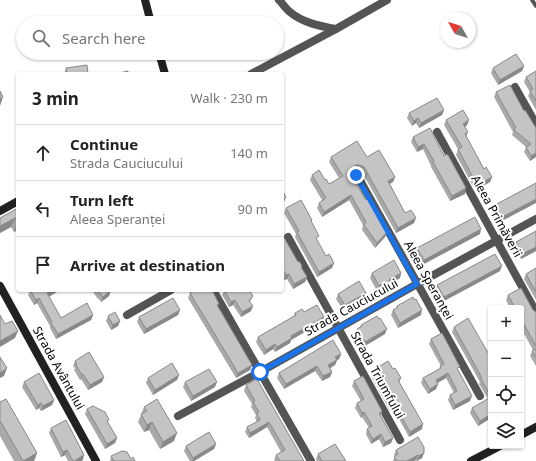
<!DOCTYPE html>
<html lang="en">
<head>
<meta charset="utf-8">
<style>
  body { margin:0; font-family:"Noto Sans",sans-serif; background:#f2f2f2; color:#222 }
  .controls { position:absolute; right:12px; bottom:12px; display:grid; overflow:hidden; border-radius:4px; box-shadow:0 1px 3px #0004 }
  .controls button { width:36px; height:36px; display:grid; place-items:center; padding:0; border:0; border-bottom:1px solid #e0e0e0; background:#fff; color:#222; font:20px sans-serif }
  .compass { position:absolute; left:440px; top:12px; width:36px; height:36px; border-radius:50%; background:#fff; box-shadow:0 1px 3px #0004; rotate:309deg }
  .stop { position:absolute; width:12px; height:12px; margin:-9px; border:3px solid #1a73e8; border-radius:50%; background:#fff }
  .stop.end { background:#1a73e8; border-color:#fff; box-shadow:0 1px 4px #0008 }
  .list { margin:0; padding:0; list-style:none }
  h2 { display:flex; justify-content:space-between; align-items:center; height:52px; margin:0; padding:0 16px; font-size:17px }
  h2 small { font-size:13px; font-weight:400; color:#767676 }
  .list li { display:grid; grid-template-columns:26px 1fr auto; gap:12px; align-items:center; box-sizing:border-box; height:56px; padding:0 16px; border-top:1px solid #e0e0e0 }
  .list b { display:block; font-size:15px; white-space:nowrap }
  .list p { margin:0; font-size:13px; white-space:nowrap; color:#767676 }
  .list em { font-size:13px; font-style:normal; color:#767676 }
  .icon { flex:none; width:22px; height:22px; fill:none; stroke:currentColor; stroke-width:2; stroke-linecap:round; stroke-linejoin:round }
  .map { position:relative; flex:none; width:536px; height:461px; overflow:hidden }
  .search { position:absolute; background:#fff; box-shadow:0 1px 3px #0004; left:16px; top:16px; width:268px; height:44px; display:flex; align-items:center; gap:10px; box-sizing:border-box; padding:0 14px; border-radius:22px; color:#767676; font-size:15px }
  .panel { position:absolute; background:#fff; box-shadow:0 1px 3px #0004; left:16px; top:72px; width:268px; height:220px; border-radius:4px }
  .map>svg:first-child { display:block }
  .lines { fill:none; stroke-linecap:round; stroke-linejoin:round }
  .service { stroke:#545454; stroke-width:4 }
  .minor { stroke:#545454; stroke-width:8 }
  .secondary { stroke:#212121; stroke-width:8 }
  .wall { fill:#a9a9a9 }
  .shaded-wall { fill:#898989 }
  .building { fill:#c4c4c4; stroke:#898989 }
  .route { stroke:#1a73e8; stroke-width:5 }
  .labels { text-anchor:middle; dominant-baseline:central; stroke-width:4; stroke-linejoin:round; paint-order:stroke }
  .street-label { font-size:12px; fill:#000; stroke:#fff }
</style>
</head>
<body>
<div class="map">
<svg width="536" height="461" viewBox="0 0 536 461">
  <rect width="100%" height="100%" fill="#fff"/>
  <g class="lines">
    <path class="service" d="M532 0 536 6"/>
    <path class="minor" d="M279 0C283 4 286 9 290 12 303 23 320 26 336 29
      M251 74 336 29 387 0
      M515 87 536 124
      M437 132 536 312
      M357 175 480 396
      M288 237 400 440
      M213 290 311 461
      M127 315 171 290
      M178 416 260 372 417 284 536 219"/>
    <path class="secondary" d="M145 0 151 23
      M159 53 165 74
      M0 211 18 201
      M0 286 96 461
      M521 435 536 427
      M471 461 500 446"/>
  </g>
  <path class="wall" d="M524 66 522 71 498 85 491 73 493 68Z
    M66 68 88 74H64Z
    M536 71V110L528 96 530 92 524 82 526 77Z
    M496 92 524 111 536 157 530 161 524 152 526 147 512 135 513 132 494 97Z
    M444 110 442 115 419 128 416 123 412 126 407 118 409 113Z
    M446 120H469L467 125 465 127 466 137 484 169 492 177 490 182 476 190 475 188H474L456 155 458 149 444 125Z
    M413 137 444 156 465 194 450 201 431 167V166L423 149 417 152 411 142Z
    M331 157H367L395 177 393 182 389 184 405 213 414 223 396 233 362 172 357 170 354 171 357 179 356 183 387 232 385 237 375 248 362 230 363 225 349 200 322 217 317 208 319 203 322 200 310 180 312 175 325 180 329 184 339 178 329 162Z
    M536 183 500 222 493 210 495 205Z
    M18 208V230L14 232 11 227 0 233V218Z
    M286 208 311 223 317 241 332 268 317 277 295 237 296 234 284 213Z
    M536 231V251L521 259 514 247 516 242Z
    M282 234 298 262 302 266V268L307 277 305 282 293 289 287 279 284 280 282 277Z
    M480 234 422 265 415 253 417 248Z
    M536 268V300L524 279 526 274Z
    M500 271 442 302 435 290 437 285Z
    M372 273H401L400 278 390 284 388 287 383 291 381 288 377 291 370 278Z
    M29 290H60L49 297 61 318 93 315 91 320 56 339 50 328V326L37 303 34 305 28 295 30 291Z
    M93 290H111L109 296 101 302 99 299H98L93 292Z
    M223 290H249L253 296 250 302 251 311 241 317 233 305 229 307 222 295 224 291Z
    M190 293 218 306 252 365 250 370 236 378 188 298Z
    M338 294 364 298 343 310 336 299Z
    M508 295 536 312V366L530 356 532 351 533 350 521 328V308H510L506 300Z
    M397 306 421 315 398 328 391 315 393 310 396 308Z
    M180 310 178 315 144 334 137 322 139 317Z
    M304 312 324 317 322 322 291 340 290 343 275 352 273 349 264 355 256 342 258 337 293 317 295 313Z
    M108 316 120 321 118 326 111 330 106 321Z
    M361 325 385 334 363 347 355 334 357 329 360 327Z
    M454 327 491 358V418L478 426 470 413 472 408 488 399 479 384 480 382 452 332Z
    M431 339 458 370 470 401 453 410 448 400 450 395 454 393 446 378 437 383 438 384 436 389 428 394 421 383 423 378 439 369 441 366 429 344Z
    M341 354 339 359 337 360 335 365 330 368 332 372 330 377 322 381 315 371 284 389 277 378 279 373Z
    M75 361 104 377 102 382 88 390 81 379 80 380 74 370 75 368 73 366Z
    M393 369 401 378 399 383 422 429 409 437 394 410 390 411 371 376 373 370Z
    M179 375 177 380 153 395 146 383 148 378Z
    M354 381 382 411 381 416 393 438 391 443 383 447 379 439 371 444 366 434 367 429 369 428 362 417 361 418 355 408 357 403 361 401 352 386Z
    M24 382 54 400 52 405 41 411 39 408 36 410 22 387Z
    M185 382 215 387 191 401 183 387Z
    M246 385 304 461H275L274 460 276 455 281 452 267 427 249 438 245 432 247 427 257 422 255 418 256 415 251 407 252 404 244 391Z
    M0 402 37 453 34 461H14L0 436Z
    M144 407 174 441 160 449 149 430 144 432 138 422Z
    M87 409 108 423 117 438 115 443 105 449 85 414Z
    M51 428 83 460 81 461H68L65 455 61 457 49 433Z
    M216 444 214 449 194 461H190L184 451 186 446Z
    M396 450 424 453 422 458 417 461 416 460 414 461H393L395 456 394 455Z
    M318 454 346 461H317L316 459Z
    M111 456 131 459 135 461H110Z"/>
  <path class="shaded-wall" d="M524 66 522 71 498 85 500 80Z
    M3 97 0 106V99Z
    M444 110 442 115 419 128 421 123Z
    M418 118 416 123 412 126 414 121Z
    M469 120 467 125 462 129 463 124Z
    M468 132 466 137 465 134Z
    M424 144 423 149 417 152 418 147Z
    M536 153V157L530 161 531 156Z
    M356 165H359L357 170H354L352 173 354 167Z
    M395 177 393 182 386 186 388 181Z
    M492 177 490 182 476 190 478 185Z
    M466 188 465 194 450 201 452 196Z
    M351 195 349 200 322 217 324 212Z
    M286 197 284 202 282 204V200Z
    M536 199V203L500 222 502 217Z
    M15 218 11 227 0 233V226Z
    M416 218 414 223 396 233 398 228Z
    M18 223V230L14 232Z
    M481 229 480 234 422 265 424 260Z
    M387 232 385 237 375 248 377 243Z
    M536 247V251L521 259 522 254Z
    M334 263 332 268 317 277 319 272Z
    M502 266 500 271 442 302 444 297Z
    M401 273 400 278 390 284 388 287 383 291 384 286 389 280Z
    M289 274 287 279 284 280 286 275Z
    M307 277 305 282 293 289 294 284Z
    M383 283 381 288 377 291 379 286Z
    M53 290H60L45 299 47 293Z
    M111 290 109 296 101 302 103 297Z
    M366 293 364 298 343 310 345 305Z
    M39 298 37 303 34 305 36 300Z
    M235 300 233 305 229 307 231 302Z
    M253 306 251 311 241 317 242 312Z
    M180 310 178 315 144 334 146 329Z
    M422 310 421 315 398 328 400 323Z
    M93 315 91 320 56 339 58 334Z
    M324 317 322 322 291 340 290 343 275 352 277 347 291 336Z
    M120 321 118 326 111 330 113 325Z
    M387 329 385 334 363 347 365 342Z
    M18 331 15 338 0 347V341Z
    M275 344 273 349 264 355 266 350Z
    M341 354 339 359 333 362 335 357Z
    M337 360 335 365 326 371 328 365Z
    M252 365 250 370 236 378 238 373Z
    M317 366 315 371 284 389 286 384Z
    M7 368 4 376 0 378V373Z
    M332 372 330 377 322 381 323 376Z
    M448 373 446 378 434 385 436 380Z
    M83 374 81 379 80 380 82 375Z
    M179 375 177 380 153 395 155 390Z
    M104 377 102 382 88 390 90 385Z
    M217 382 215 387 191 401 193 396Z
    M438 384 436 389 428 394 430 389Z
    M472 396 470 401 453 410 455 405Z
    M54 400 52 405 41 411 43 406Z
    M41 403 39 408 36 410 38 405Z
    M395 405 394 410 390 411 392 406Z
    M364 412 362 417 361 418 362 413Z
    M491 414V418L478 426 480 421Z
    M152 422 149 430 144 432 147 425Z
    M269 422 267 427 249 438 250 433Z
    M423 424 422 429 409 437 410 432Z
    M177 433 174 441 160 449 163 442Z
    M381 434 379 439 371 444 373 439Z
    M117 438 115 443 105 449 107 444Z
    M393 438 391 443 383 447 385 442Z
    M216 444 214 449 194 461H192L193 458Z
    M67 450 65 455 61 457 63 452Z
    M37 453 34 461H23Z
    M424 453 422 458 417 461 419 456Z
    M84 455 83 460 81 461H74Z
    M418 455 416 460 414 461H407Z"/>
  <path class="building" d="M516 54 524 66 500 80 493 68Z
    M87 65 88 74H67L66 68Z
    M128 71V74H115Z
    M536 71V101L530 91 533 89 526 77Z
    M510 85 524 111 525 110 536 128V153L531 156 526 147 531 144 514 130 516 128 496 92Z
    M0 91 3 97 0 99Z
    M437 98 444 110 421 123 418 118 414 121 409 113Z
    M463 110 469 120 463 124 468 132 465 134 484 169 486 167 492 177 478 185 477 183H476L458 149 462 147 446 120Z
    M430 128 444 156 447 154V155H448L466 188 452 196 433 162 434 161 424 144 418 147 413 137Z
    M357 141 367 157 379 150 395 177 388 181 405 213 411 210 416 218 398 228 364 167 359 165H356L354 167 353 170 357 179 354 181 366 200 368 198 387 232 377 243 364 225 366 222 351 195 324 212 319 203 326 198 312 175 319 170 325 180 326 179 329 184 343 176 331 157Z
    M536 183V199L502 217 495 205Z
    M282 190 286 197 282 200Z
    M301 200 312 220 311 221 319 236 316 238 326 256 329 254 334 263 319 272 297 232 299 231 286 208Z
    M18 208V223L15 218 0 226V218Z
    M475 217 481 229 424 260 417 248Z
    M536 231V247L522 254 516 242Z
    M282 234 298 262 299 261 302 266 301 267 307 277 294 284 289 274 286 275 282 268Z
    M495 254 502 266 444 297 437 285Z
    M394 260 401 273 389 280 390 282 384 286 383 283 379 286 372 273Z
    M536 268V292L526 274Z
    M359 281 366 293 345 305 338 294Z
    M521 288 533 310 536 312V346L521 319V308H515L508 295Z
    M30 290H53L47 293 61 318 87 303 93 315 58 334 51 323 52 322 39 298 36 300Z
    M97 290H111L103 297 101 294H100Z
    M196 290H212L219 304 217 305 252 365 238 373 190 293Z
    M224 290H249L253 296 249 301 253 306 242 312 235 300 231 302Z
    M413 297 414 300 416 299 422 310 400 323 393 310 398 307 397 306Z
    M173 298 180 310 146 329 139 317Z
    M317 305 324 317 291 336 292 338 277 347 275 344 266 350 258 337 296 315 295 313 302 309 304 312Z
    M115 312 120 321 113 325 108 316Z
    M0 315 5 324 12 321 18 331 0 341Z
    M377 316 379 319 380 318 387 329 365 342 357 329 362 326 361 325Z
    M468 318 491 358V414L480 421 472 408 491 397 481 379 482 378 454 327Z
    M442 333 460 367 457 368 472 396 455 405 450 395 457 391 448 373 436 380 438 384 430 389 423 378 441 368 440 366 444 364 431 339Z
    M333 340 341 354 335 357 337 360 328 365 332 372 323 376 317 366 286 384 279 373Z
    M536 349V357L532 351Z
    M89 352 104 377 90 385 83 374 82 375 76 365 77 364 75 361Z
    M0 357 7 368 0 373Z
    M388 361 393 369 395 368 401 378 398 380 423 424 410 432 395 405 392 406 373 371V370Z
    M172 363 179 375 155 390 148 378Z
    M209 369 217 382 193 396 185 382Z
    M39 373 54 400 43 406 41 403 38 405 24 382Z
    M363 376 382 411 379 413 393 438 385 442 381 434 373 439 367 429 372 426 364 412 362 413 357 403 364 399 354 381Z
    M257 379 304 461H280L276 455 285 450 269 422 250 433 247 427 260 420 257 413 259 412 253 402 255 401 246 385Z
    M6 399 37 453 23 461 1 422 0 423V402Z
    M157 399 177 433 163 442 152 422 147 425 141 414 147 411 144 407Z
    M93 406 105 412 109 420 107 421 117 438 107 444 87 409Z
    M66 420 84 455 74 461H73L67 450 63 452 51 428Z
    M209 432 216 444 193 458 186 446Z
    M418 437 424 447V453L419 456 418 455 407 461H397L394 457 398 454 396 450Z
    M335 444 346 461H322L318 454Z
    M122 451 127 452 131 459 133 457 135 461H114L111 456Z"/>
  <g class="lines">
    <path class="route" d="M260 372 417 284 356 175"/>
  </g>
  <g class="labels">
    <g class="street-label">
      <text transform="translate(497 216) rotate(61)">Aleea Primăverii</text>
      <text transform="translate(429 280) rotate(61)">Aleea Speranței</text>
      <text transform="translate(351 307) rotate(-29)">Strada Cauciucului</text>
      <text transform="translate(59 368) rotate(61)">Strada Avântului</text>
      <text transform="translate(378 375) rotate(61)">Strada Triumfului</text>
    </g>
  </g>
</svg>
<div class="controls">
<button>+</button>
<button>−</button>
<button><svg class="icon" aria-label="locate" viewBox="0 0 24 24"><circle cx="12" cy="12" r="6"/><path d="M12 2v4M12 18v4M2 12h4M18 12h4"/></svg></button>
<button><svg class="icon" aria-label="layers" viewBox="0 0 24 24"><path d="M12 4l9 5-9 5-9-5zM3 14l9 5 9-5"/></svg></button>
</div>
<svg class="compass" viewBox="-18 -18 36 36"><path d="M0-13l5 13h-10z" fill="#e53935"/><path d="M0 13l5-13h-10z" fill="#767676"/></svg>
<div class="stop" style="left:260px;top:372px"></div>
<div class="stop end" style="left:356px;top:175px"></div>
<div class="search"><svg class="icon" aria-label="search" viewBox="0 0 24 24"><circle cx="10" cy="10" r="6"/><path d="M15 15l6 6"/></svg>Search here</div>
<section class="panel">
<h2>3 min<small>Walk · 230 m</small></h2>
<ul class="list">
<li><svg class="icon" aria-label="ahead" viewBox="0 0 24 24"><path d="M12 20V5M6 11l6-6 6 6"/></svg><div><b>Continue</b><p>Strada Cauciucului</p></div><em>140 m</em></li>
<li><svg class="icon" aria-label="left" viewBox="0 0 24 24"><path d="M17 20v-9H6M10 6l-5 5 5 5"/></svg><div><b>Turn left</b><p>Aleea Speranței</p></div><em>90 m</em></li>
<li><svg class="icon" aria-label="arrive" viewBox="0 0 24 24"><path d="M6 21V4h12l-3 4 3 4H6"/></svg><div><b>Arrive at destination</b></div></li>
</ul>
</section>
</div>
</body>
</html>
